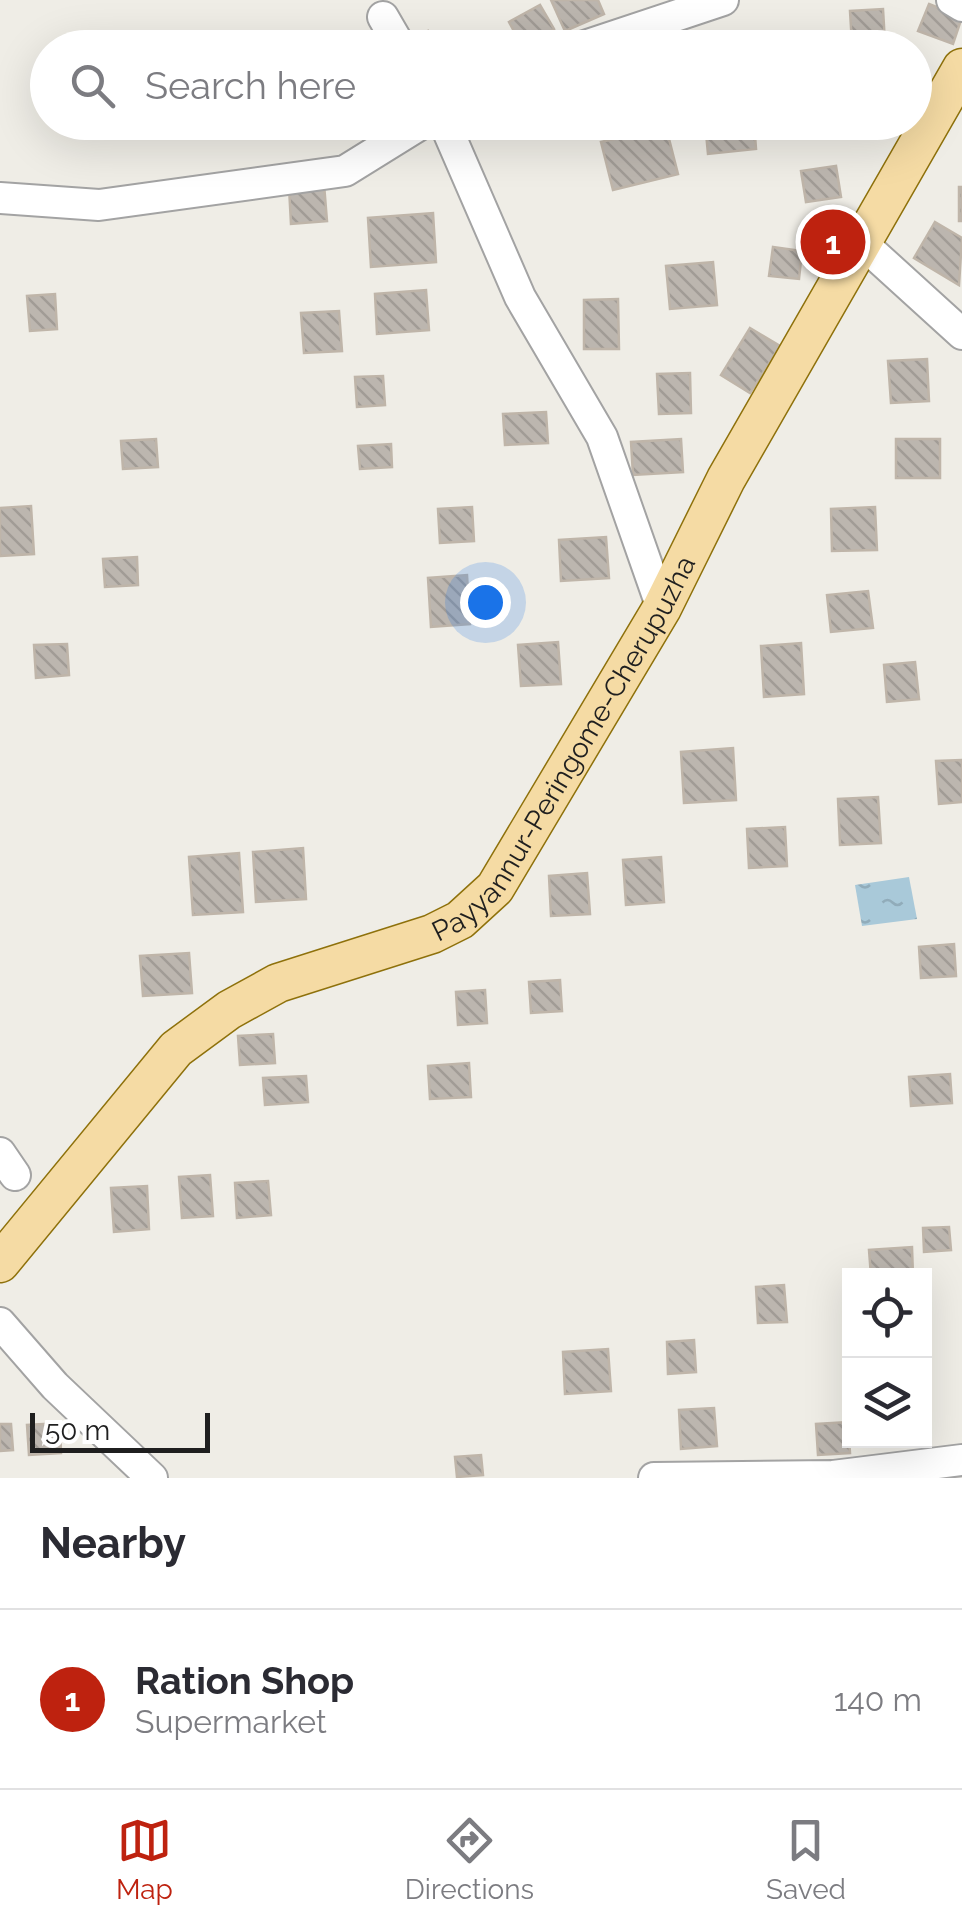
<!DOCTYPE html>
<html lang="en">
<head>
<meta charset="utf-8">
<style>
  body { margin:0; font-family:Raleway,sans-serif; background:#f2f2f3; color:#2b2b33 }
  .controls { position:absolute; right:30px; bottom:30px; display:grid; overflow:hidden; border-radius:0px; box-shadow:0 10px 40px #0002 }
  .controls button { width:90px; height:90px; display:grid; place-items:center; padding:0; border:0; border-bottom:2px solid #e1e1e2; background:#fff; color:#2b2b33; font:50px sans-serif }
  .scale { position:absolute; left:30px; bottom:25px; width:180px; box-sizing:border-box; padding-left:10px; border:5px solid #1f1f1f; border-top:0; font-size:28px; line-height:35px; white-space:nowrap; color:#1f1f1f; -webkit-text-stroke:8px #fff; paint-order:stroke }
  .you { position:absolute; left:485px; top:602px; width:35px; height:35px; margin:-25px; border:8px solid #fff; border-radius:50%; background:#1a73e8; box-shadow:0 0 0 15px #1a73e833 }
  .badge { display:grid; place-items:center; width:65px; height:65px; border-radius:50%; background:#be220f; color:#fff; font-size:32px; font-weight:700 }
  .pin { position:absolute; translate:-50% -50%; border:5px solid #fff; box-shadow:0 2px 10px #0006 }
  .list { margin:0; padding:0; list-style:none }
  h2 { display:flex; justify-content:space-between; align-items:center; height:130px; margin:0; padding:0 40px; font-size:42px }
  h2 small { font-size:32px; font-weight:400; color:#7c7c81 }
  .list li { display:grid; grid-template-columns:65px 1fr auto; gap:30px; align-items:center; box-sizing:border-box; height:180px; padding:0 40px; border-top:2px solid #e1e1e2 }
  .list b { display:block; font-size:38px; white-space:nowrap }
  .list p { margin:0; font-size:32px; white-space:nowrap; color:#7c7c81 }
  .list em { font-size:32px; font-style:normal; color:#7c7c81 }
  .icon { flex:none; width:55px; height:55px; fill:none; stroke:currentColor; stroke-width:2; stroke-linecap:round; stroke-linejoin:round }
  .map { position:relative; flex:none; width:962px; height:1478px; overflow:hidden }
  .search { position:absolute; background:#fff; box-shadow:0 10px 40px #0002; left:30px; right:30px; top:30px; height:110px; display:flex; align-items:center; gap:25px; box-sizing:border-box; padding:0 35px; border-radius:55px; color:#7c7c81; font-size:38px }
  .sheet { height:310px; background:#fff }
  nav { display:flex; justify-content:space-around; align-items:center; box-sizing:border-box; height:140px; border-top:2px solid #e1e1e2; background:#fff; font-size:28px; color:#7c7c81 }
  nav a { display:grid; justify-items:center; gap:5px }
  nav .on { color:#be220f }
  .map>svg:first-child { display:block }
  .water { fill:url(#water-ripples) }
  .building { fill:url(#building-back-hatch); stroke:#bfb5a9; stroke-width:2.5 }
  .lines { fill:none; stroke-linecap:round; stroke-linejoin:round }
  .minor-casing { stroke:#a3a3a3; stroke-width:34 }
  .major-casing { stroke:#8e710b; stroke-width:41 }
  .minor { stroke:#fff; stroke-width:30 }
  .major { stroke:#f5dba4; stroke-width:38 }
  .labels { text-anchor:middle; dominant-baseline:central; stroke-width:8; stroke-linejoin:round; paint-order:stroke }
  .street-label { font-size:28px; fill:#1f1f1f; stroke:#fff }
</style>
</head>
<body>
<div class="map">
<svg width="962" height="1478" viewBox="0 0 962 1478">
  <defs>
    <pattern id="water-ripples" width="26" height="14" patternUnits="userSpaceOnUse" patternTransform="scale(2.5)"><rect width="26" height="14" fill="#a9c9d9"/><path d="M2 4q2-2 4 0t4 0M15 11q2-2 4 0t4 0" fill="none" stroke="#91acba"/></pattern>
    <pattern id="building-back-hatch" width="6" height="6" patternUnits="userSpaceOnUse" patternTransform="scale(2.5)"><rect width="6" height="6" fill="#bcb6af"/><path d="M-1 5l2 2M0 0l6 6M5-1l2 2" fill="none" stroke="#a19c96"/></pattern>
  </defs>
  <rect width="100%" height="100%" fill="#efede6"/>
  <path class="water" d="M909 877 917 919 862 926 855 885Z"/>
  <path class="building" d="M551 0H598L604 14 565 31Z
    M929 4 962 17 953 44 918 31Z
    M540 5 554 29 522 46 509 22Z
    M883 9 885 43 852 44 850 11Z
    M428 31 435 48H414L410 39Z
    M484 33 492 48H457Z
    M801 35 807 48H774Z
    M302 38 303 48H264L263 40Z
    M253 122H292L293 134 254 137Z
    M705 122H754L756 149 708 154Z
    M666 127 678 174 613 190 601 142Z
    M836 166 841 197 806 202 801 171Z
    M324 184 327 221 291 224 289 187Z
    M959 187H962V221H959Z
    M433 213 436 262 371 267 368 218Z
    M825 217 848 228 830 266 807 255Z
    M935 222 962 238 959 285 914 258Z
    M773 247 802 251 799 279 769 276Z
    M713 262 717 305 670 309 666 266Z
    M426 290 429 330 377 334 375 294Z
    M55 294 57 329 30 331 27 296Z
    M618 299 619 349H584V300Z
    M339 311 342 351 304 353 301 313Z
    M750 328 780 346 750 393 721 375Z
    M927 359 929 401 891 403 888 361Z
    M690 373 691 413 659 414 657 374Z
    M383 376 385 405 357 407 355 377Z
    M546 412 548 443 505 445 503 414Z
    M156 439 158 467 123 469 121 441Z
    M681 439 683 472 633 475 631 442Z
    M896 439H940V478H896Z
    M391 444 392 467 360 469 358 446Z
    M31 506 34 554 0 556V508Z
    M472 507 474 541 440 543 438 509Z
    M875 507 877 550 832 551 831 509Z
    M606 537 609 578 561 581 559 540Z
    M137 557 138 585 105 587 103 559Z
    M467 575 470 624 431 627 428 578Z
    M868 591 873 628 831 632 827 595Z
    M558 642 561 684 521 686 518 645Z
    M801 643 804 694 764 697 761 646Z
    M67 644 69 675 36 678 34 645Z
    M915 662 919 699 887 702 884 665Z
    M733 748 736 800 684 803 681 752Z
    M962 760V802L939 804 936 761Z
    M878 797 881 843 840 845 838 799Z
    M785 827 787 866 749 868 747 829Z
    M303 848 306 899 256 902 253 852Z
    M239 853 243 912 193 915 189 857Z
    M661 857 664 902 626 905 623 860Z
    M587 873 590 914 551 916 549 876Z
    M954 944 956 976 921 978 919 947Z
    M189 953 192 993 143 996 140 956Z
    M560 980 562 1011 531 1013 529 982Z
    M485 990 487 1023 458 1025 456 992Z
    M273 1034 275 1063 240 1065 238 1036Z
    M469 1063 471 1097 430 1099 428 1066Z
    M950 1074 952 1103 911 1106 909 1077Z
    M306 1076 308 1102 265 1105 263 1078Z
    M210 1175 213 1216 182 1218 179 1177Z
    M268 1181 271 1215 237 1218 235 1183Z
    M147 1186 149 1229 114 1232 111 1188Z
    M949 1227 951 1250 924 1252 923 1228Z
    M912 1247 913 1276H871L869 1250Z
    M784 1285 787 1322 758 1323 756 1287Z
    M694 1340 696 1372 668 1374 667 1342Z
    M608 1349 611 1391 565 1394 563 1352Z
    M714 1408 717 1446 681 1449 679 1410Z
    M848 1422 850 1453 818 1455 816 1424Z
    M60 1423 61 1453 29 1455 27 1425Z
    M0 1424H11L13 1450 0 1451Z
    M481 1455 483 1475 457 1477 455 1457Z"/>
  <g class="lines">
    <g class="minor-casing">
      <path id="minor" d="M952 0 962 6
        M383 17 401 48
        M579 48 723 0
        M444 122 520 297 602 437 662 608
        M0 198 99 205 345 171 424 122
        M863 244 962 334
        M0 1153 15 1175
        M0 1323 55 1386 152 1478
        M654 1478 833 1476 962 1460"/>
    </g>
    <g class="major-casing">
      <g id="major">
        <path id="s1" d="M0 1263 176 1049 229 1010 278 983 432 934 460 920 495 888 662 608 726 479 962 68"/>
      </g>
    </g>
    <use href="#minor" class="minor"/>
    <use href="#major" class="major"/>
  </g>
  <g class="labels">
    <g class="street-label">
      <text stroke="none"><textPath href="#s1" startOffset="792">Payyannur-Peringome-Cherupuzha</textPath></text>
    </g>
  </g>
</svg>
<div class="controls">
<button><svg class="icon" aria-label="locate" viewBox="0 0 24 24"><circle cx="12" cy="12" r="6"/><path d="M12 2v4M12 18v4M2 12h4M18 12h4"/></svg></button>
<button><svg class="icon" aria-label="layers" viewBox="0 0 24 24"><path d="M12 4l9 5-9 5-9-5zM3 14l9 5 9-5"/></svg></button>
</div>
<div class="scale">50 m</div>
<div class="you"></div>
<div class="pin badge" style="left:833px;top:242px">1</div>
<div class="search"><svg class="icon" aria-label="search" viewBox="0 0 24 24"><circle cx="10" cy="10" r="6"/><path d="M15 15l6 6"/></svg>Search here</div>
</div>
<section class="sheet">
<h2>Nearby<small></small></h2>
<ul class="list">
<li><span class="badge">1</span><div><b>Ration Shop</b><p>Supermarket</p></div><em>140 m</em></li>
</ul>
</section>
<nav>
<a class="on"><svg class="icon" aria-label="map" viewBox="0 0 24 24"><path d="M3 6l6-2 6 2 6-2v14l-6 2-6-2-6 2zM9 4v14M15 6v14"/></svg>Map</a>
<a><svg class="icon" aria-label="directions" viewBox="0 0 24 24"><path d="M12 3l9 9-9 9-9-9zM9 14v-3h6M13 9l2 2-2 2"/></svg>Directions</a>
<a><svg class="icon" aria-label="saved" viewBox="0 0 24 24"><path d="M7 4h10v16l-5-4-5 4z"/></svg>Saved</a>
</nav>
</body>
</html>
